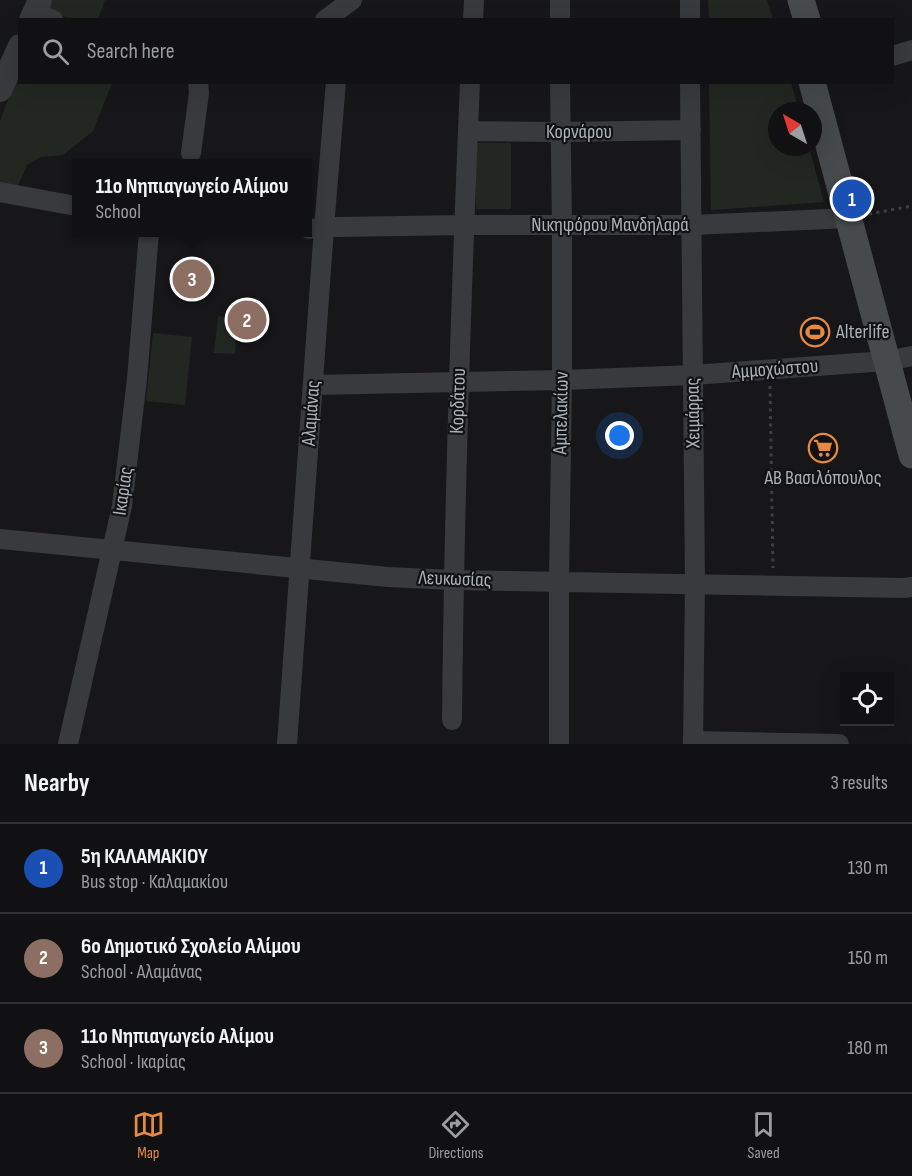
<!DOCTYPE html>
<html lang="en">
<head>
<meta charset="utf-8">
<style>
  body { margin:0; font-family:"Sofia Sans Condensed",sans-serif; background:#1e1f21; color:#f1f3f6 }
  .controls { position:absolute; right:18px; bottom:18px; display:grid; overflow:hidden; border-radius:0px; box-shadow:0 6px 24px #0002 }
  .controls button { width:54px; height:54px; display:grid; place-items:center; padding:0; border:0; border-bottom:2px solid #303133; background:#111113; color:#f1f3f6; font:30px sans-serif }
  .compass { position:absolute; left:768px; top:102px; width:54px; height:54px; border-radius:50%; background:#111113; box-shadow:0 6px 24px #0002; rotate:321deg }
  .you { position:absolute; left:620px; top:436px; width:21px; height:21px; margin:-15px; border:4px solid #fff; border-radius:50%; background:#1a73e8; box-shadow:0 0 0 9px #1a73e833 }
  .badge { display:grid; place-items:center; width:39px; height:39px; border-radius:50%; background:#e58943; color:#fff; font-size:20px; font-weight:700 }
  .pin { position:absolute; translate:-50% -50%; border:3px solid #fff; box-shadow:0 2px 6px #0006 }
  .popup { position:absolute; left:72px; top:159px; width:240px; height:78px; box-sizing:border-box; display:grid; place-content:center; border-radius:0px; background:#111113; filter:drop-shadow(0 2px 4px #0005); font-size:20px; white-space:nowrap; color:#9c9da0 }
  .popup b { font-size:22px; color:#f1f3f6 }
  .popup::after { content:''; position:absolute; left:50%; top:100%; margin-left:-12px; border:12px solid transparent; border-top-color:#111113 }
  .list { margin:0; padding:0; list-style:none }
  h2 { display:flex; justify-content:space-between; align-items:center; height:78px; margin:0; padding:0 24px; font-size:26px }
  h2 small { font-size:20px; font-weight:400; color:#9c9da0 }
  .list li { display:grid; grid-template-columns:39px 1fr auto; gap:18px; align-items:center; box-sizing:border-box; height:90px; padding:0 24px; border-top:2px solid #303133 }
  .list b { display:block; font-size:22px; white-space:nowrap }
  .list p { margin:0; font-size:20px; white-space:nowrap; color:#9c9da0 }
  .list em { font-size:20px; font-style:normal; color:#9c9da0 }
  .icon { flex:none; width:33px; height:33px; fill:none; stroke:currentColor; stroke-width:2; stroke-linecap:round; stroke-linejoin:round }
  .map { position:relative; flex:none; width:912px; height:744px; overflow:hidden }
  .search { position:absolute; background:#111113; box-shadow:0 6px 24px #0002; left:18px; right:18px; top:18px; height:66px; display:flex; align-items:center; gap:15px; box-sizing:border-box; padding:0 21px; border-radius:0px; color:#9c9da0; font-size:22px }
  .sheet { height:348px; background:#111113 }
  nav { display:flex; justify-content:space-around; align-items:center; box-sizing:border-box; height:84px; border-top:2px solid #303133; background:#111113; font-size:16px; color:#9c9da0 }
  nav a { display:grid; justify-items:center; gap:3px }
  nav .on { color:#e58943 }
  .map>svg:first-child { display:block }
  .green { fill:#222821 }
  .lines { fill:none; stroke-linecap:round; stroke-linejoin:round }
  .path { stroke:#3e4144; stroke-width:3; stroke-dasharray:3 4.5; stroke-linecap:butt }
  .minor { stroke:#383a3d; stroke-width:20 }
  .tertiary { stroke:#383a3d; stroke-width:24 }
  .secondary { stroke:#464a4d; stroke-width:27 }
  .labels { text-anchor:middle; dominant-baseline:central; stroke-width:4.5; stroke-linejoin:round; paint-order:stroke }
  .street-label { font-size:20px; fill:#aab1b8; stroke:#121214 }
  .poi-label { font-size:20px; fill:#aab1b8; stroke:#121214; text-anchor:start }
</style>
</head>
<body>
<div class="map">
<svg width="912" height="744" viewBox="0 0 912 744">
  <rect width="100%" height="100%" fill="#171719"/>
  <path class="green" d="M49 0H105L98 19H72L44 10Z
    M708 0H767L773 19H709Z
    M19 71 20 82 112 83 93 131 63 155 41 157 27 165 17 188 0 185V121Z
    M709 83H791L799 111H777V147H809L824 202 711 210Z
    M476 143H511V209H476Z
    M218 316 238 318 235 354 214 353Z
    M153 333 192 337 185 405 146 401Z"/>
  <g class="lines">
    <path class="path" d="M869 214 912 206
      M770 386 773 568"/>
    <path class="minor" d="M690 0V20
      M34 13 53 20
      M325 20 352 0
      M473 20 474 0
      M560 20V0
      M892 56 912 50
      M690 82 695 584 693 744
      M468 131 560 132 691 130
      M191 153 199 93 198 82
      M0 192 76 206
      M308 229 336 227 465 225H693L849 218
      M313 385 562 380 693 375 886 361 912 356
      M0 539 388 577 453 580 905 588 912 587
      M452 720C454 507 461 295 470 82
      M694 741 839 744
      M68 744 122 506 137 379 149 232
      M287 744 324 228 336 82
      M559 744V581L562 380V226L560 82"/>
    <path class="tertiary" d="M31 20 40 0
      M0 90 20 46"/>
    <path class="secondary" d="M801 0 807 20
      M812 82 912 455"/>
  </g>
  <defs>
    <g id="stadium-ring" transform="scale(1.5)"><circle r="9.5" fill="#121214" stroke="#e58943" stroke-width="1.5"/><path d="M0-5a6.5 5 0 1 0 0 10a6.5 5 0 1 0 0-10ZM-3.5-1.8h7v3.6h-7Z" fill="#e58943"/></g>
    <g id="supermarket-ring" transform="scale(1.5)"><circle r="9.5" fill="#121214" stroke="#e58943" stroke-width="1.5"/><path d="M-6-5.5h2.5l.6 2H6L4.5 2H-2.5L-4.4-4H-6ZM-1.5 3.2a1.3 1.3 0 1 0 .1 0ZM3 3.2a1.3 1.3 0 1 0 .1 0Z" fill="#e58943"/></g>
  </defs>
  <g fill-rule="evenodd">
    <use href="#stadium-ring" x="815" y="332"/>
    <use href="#supermarket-ring" x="823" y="448"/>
  </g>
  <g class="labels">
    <g class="street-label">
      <text x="579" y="132">Κορνάρου</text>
      <text x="610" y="225">Νικηφόρου Μανδηλαρά</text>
      <text transform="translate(775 369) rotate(-4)">Αμμοχώστου</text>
      <text transform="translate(458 401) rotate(-88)">Κορδάτου</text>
      <text transform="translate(311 413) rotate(-86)">Αλαμάνας</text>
      <text transform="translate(561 413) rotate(-89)">Αμπελακίων</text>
      <text transform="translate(693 413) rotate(-91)">Χειμάρρας</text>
      <text transform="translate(123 491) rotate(-82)">Ικαρίας</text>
      <text transform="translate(455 579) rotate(2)">Λευκωσίας</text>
    </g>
    <g class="poi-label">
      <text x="836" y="332">Alterlife</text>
      <text x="823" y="478" text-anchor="middle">ΑΒ Βασιλόπουλος</text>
    </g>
  </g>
</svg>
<div class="controls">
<button><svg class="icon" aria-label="locate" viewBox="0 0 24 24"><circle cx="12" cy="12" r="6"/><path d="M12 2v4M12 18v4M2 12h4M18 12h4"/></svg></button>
</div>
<svg class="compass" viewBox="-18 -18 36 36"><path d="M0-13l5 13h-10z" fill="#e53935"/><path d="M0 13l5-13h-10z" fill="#9c9da0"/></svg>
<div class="you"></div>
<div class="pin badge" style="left:852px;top:199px;background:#1a4fb4">1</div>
<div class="pin badge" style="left:247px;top:320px;background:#8d6e63">2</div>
<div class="pin badge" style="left:192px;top:279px;background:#8d6e63">3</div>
<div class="popup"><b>11ο Νηπιαγωγείο Αλίμου</b>School</div>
<div class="search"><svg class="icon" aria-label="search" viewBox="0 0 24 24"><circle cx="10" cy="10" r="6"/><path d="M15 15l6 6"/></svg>Search here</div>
</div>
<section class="sheet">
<h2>Nearby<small>3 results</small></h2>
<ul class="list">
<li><span class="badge" style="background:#1a4fb4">1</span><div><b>5η ΚΑΛΑΜΑΚΙΟΥ</b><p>Bus stop · Καλαμακίου</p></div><em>130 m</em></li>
<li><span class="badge" style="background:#8d6e63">2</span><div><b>6ο Δημοτικό Σχολείο Αλίμου</b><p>School · Αλαμάνας</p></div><em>150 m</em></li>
<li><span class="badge" style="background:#8d6e63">3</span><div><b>11ο Νηπιαγωγείο Αλίμου</b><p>School · Ικαρίας</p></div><em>180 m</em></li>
</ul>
</section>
<nav>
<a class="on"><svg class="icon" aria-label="map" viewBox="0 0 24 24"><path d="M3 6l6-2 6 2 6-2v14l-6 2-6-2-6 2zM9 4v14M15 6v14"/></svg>Map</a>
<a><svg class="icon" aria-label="directions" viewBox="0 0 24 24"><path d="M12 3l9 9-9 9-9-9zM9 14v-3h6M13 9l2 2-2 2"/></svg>Directions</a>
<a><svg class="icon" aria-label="saved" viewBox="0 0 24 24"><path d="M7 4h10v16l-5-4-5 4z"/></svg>Saved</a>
</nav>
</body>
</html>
